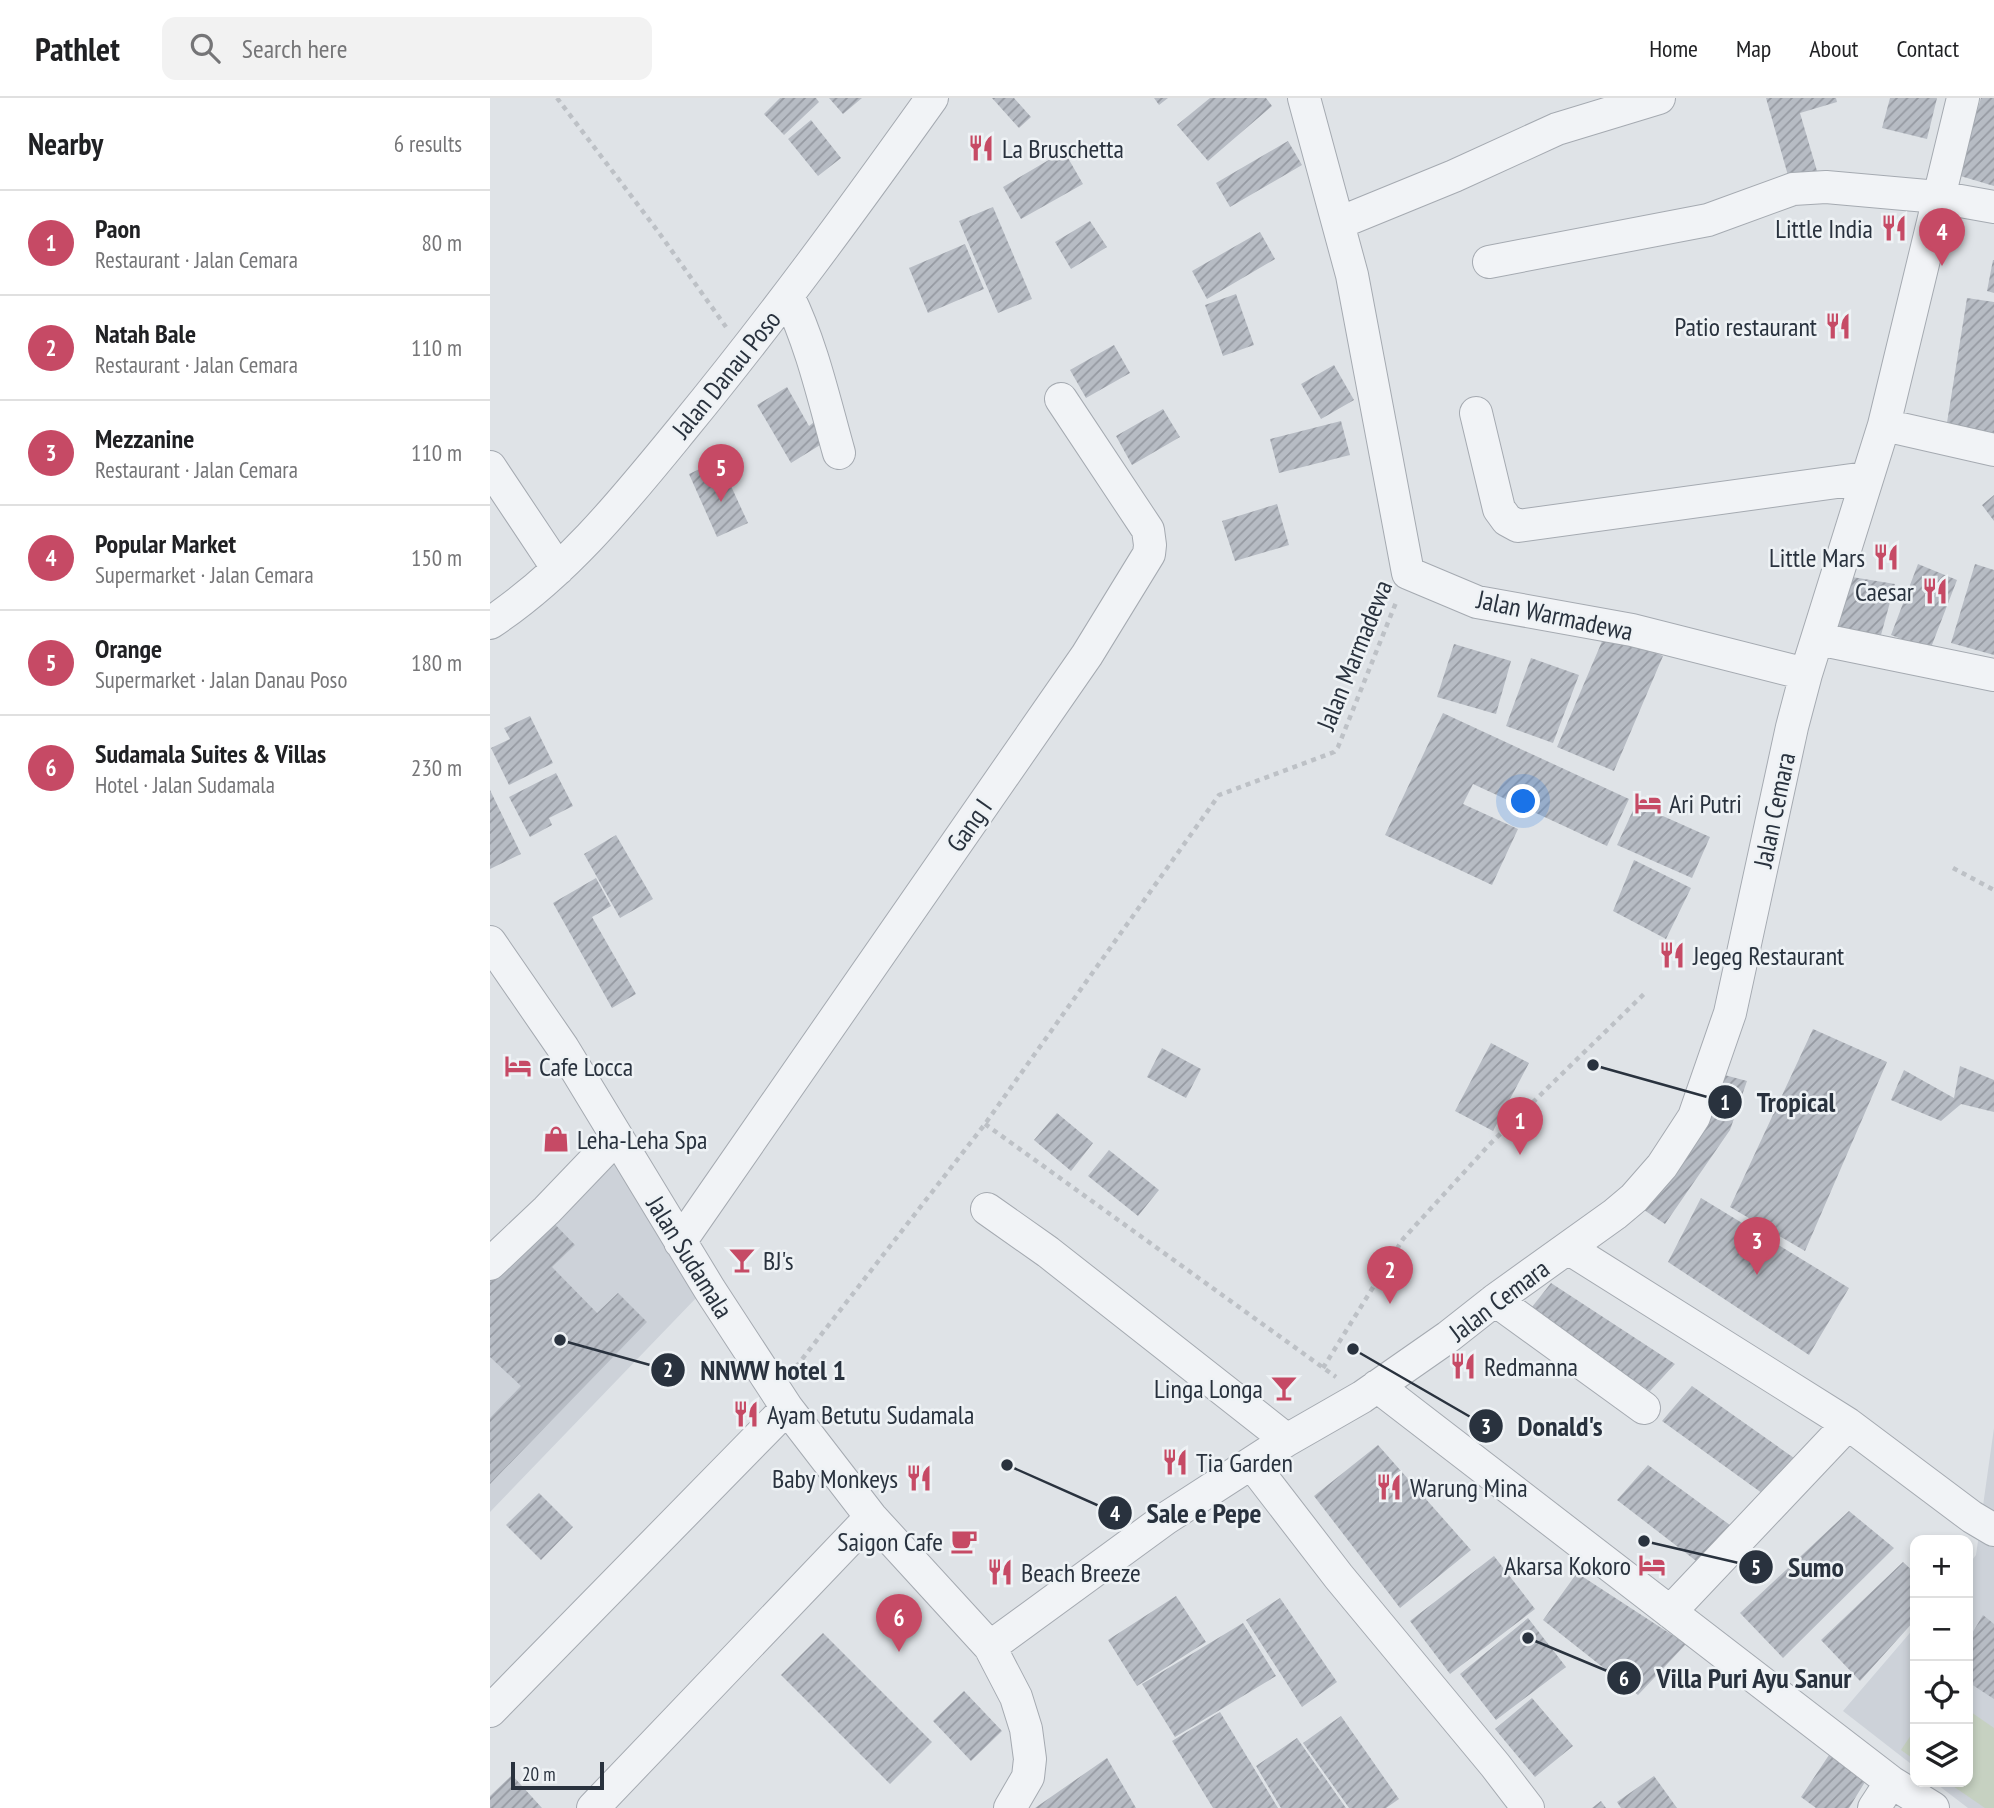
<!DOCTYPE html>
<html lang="en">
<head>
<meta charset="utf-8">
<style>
  body { margin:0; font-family:"PT Sans Narrow",sans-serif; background:#f2f2f2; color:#202124 }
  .controls { position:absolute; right:21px; bottom:21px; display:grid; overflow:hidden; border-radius:14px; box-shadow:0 4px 10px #0003 }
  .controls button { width:63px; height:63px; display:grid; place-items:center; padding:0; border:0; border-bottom:2px solid #e0e0e0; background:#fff; color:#202124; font:35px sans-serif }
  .scale { position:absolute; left:21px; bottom:18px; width:93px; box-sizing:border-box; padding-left:7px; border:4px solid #29323e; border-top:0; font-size:19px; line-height:24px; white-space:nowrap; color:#29323e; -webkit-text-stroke:5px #eef2f5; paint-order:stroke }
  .you { position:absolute; left:1034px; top:704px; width:24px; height:24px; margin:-18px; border:5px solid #fff; border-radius:50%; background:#1a73e8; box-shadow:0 0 0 10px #1a73e833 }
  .badge { display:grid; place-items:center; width:46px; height:46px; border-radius:50%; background:#c64a65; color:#fff; font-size:23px; font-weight:700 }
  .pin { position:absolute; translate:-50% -58px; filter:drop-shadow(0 2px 4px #0008) }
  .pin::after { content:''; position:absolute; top:37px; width:24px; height:21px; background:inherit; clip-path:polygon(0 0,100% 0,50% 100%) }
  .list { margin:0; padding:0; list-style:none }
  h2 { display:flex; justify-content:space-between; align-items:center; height:91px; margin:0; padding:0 28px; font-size:30px }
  h2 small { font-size:23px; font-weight:400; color:#757577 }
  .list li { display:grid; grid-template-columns:46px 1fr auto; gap:21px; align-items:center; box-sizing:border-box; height:105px; padding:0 28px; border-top:2px solid #e0e0e0 }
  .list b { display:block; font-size:26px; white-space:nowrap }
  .list p { margin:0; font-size:23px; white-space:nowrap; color:#757577 }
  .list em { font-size:23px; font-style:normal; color:#757577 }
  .icon { flex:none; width:38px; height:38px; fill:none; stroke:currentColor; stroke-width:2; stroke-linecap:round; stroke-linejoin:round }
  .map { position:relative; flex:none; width:1504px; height:1710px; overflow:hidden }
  header { display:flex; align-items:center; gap:42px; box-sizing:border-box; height:98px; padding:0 35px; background:#fff; border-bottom:2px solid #e0e0e0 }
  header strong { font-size:33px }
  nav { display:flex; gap:38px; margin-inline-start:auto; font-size:24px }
  .search { width:490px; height:63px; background:#f2f2f2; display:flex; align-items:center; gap:18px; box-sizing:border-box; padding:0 24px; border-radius:14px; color:#757577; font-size:26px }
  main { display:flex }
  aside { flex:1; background:#fff }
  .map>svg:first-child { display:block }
  .built { fill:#cdd2d9 }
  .pitch { fill:#c6d1c1 }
  .building { fill:url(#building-hatch) }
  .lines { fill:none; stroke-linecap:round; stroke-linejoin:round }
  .minor-casing { stroke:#a5aab1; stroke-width:34 }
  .path { stroke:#bdc1c6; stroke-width:4.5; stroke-dasharray:5 5; stroke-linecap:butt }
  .minor { stroke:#f1f3f6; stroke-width:32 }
  .labels { text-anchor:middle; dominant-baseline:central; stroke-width:5; stroke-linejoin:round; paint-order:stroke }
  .poi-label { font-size:26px; fill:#29323e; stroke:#eef2f5; text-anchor:start }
  .street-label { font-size:26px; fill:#29323e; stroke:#eef2f5 }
  .leader { fill:none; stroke:#29323e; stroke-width:2.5 }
  .callout-dot { fill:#29323e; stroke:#eef2f5; stroke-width:2.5 }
  .mark-label { font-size:21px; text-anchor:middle; font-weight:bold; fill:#fff }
  .callout-label { font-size:28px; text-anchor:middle; font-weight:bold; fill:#29323e; stroke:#eef2f5; stroke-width:5; stroke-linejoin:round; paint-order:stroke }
</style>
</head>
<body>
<header>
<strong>Pathlet</strong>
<div class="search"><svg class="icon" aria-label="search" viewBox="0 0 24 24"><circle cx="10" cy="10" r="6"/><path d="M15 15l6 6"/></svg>Search here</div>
<nav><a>Home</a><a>Map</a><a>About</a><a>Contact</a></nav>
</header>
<main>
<aside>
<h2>Nearby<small>6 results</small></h2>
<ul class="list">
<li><span class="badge">1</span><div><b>Paon</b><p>Restaurant · Jalan Cemara</p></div><em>80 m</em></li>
<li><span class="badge">2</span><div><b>Natah Bale</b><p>Restaurant · Jalan Cemara</p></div><em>110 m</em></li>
<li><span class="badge">3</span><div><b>Mezzanine</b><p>Restaurant · Jalan Cemara</p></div><em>110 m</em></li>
<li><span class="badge">4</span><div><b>Popular Market</b><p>Supermarket · Jalan Cemara</p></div><em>150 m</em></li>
<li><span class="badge">5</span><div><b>Orange</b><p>Supermarket · Jalan Danau Poso</p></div><em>180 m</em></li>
<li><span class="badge">6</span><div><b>Sudamala Suites &amp; Villas</b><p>Hotel · Jalan Sudamala</p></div><em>230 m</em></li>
</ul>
</aside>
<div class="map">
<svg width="1504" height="1710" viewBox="0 0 1504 1710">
  <defs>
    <pattern id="building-hatch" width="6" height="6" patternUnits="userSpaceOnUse" patternTransform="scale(1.75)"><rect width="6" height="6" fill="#b7bcc4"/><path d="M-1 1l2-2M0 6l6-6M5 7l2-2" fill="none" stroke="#9599a1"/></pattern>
  </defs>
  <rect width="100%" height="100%" fill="#dfe3e7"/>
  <path class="built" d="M119 1056 208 1198 0 1414V1172Z
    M1504 1330V1710H1478L1444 1684H1478V1467L1486 1457Z
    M1425 1529V1669L1353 1613Z"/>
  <path class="pitch" d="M1478 1612 1504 1630V1710H1495L1457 1684H1478Z
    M1425 1631V1662L1411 1652Z"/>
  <path class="building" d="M290 0H326L329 4 294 37 274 16Z
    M339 0H372L353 16Z
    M502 0H524L541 19 529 30Z
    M664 0H678L669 7Z
    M720 0H776L782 8 718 63 687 27Z
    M1276 0H1346L1347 4 1310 15 1327 73 1299 81Z
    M1400 0H1447L1437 41 1392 30Z
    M1491 0H1504V88L1467 77Z
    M321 22 351 60 328 78 298 41Z
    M798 43 812 67 740 109 726 85Z
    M574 53 593 86 531 121 513 89Z
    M503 109 542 201 508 215 469 123Z
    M600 123 617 149 581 171 565 144Z
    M770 134 785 161 717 201 702 173Z
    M475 146 494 191 438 215 419 170Z
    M1503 162H1504V195L1497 193Z
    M746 196 764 247 733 258 715 207Z
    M1477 200 1504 204V344L1455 337Z
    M624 247 640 275 596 300 580 272Z
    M844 267 864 302 831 321 811 286Z
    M297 289 319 328 324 324 335 344 301 365 267 307Z
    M673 311 690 339 642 367 626 338Z
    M851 323 860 357 789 375 780 341Z
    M229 362 258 425 227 439 199 376Z
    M1504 397V423L1492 407Z
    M787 406 799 447 745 463 732 423Z
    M1428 466 1467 482 1440 552 1401 537Z
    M1485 466 1504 472V557L1461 545Z
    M1362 479 1405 486 1391 537 1346 529Z
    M1116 534 1173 558 1124 673 1067 649Z
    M964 546 1021 563 1006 616 947 599Z
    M1041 560 1089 577 1063 645 1016 628Z
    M953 615 1139 701 1117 748 983 686 973 706 1028 731 1002 787 895 737Z
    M40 618 63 665 19 687 1 650 20 641 14 630Z
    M66 675 83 708 59 720 62 727 40 739 19 699Z
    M0 692 31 756 0 771Z
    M1146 706 1220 739 1202 780 1127 747Z
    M126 737 163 801 130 820 94 756Z
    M1144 762 1201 790 1176 841 1123 813Z
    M106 780 121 808 102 819 146 896 122 910 63 805Z
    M1323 931 1397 964 1315 1153 1240 1109Z
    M1001 945 1039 965 1003 1033 965 1013Z
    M672 950 711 971 696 1000 657 979Z
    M1470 968 1504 982V1014L1471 1006 1451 1023 1401 1002 1414 972 1464 1000Z
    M1227 975 1257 983 1240 1032 1175 1126 1148 1108Z
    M567 1015 603 1045 581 1073 544 1042Z
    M619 1052 669 1092 648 1118 598 1078Z
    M1211 1100 1359 1190 1319 1257 1178 1164Z
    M56 1117 85 1147 62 1169 107 1215 128 1195 157 1224 0 1386V1320L31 1288 0 1259V1174Z
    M1061 1185 1185 1266 1160 1293 1038 1214Z
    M1202 1288 1304 1360 1276 1398 1172 1323Z
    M888 1347 981 1452 910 1510 824 1398Z
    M1158 1367 1244 1430 1214 1469 1127 1402Z
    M49 1395 83 1429 51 1462 16 1427Z
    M1359 1413 1404 1450 1293 1560 1250 1515Z
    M1004 1458 1045 1511 960 1576 920 1523Z
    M1413 1464 1425 1475V1522L1370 1583 1331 1542Z
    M1087 1475 1196 1546 1148 1597 1053 1522Z
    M686 1498 716 1544 647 1588 618 1542Z
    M790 1500 847 1584 812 1609 756 1522Z
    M1493 1517 1504 1526V1601L1478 1584V1542Z
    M1038 1520 1076 1569 1006 1622 970 1576Z
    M753 1525 786 1578 685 1639 652 1586Z
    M333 1535 442 1644 400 1686 291 1577Z
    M474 1593 512 1633 481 1663 443 1623Z
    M1042 1600 1083 1648 1045 1679 1005 1631Z
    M730 1614 788 1710H723L682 1643Z
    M851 1618 909 1701 896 1710H859L813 1645Z
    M807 1640 856 1710H791L766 1668Z
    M1339 1657 1378 1679 1359 1710H1326L1311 1699Z
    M617 1660 646 1710H545Z
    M22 1677 52 1710H0V1698Z
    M1164 1678 1187 1710H1131L1127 1704Z
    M1111 1703 1116 1710H1102Z"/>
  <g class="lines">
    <g class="minor-casing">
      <path id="minor" d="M814 0 862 177 918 475 987 504 1142 532 1316 576
        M849 125 964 78 1067 31 1169 0
        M999 164 1218 122 1303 91 1336 89 1448 99 1504 109
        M298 198C322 247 334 302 349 355
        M986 315 1009 411 1017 422 1028 428 1376 380
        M1394 327 1504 352
        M0 369 68 471
        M0 525C77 474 135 401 193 330 281 223 362 112 442 0
        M1328 541 1504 577
        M0 844 73 950 220 1192 297 1310 381 1419 500 1549 526 1599 536 1631 540 1661 538 1679 520 1710
        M497 1111 558 1154 797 1342
        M190 1144 597 557 659 456 660 447 658 432 571 301
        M1078 1150 1358 1326 1482 1419 1504 1432
        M0 1166 57 1112 126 1040
        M1005 1202 1154 1310
        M887 1288 1401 1684 1443 1710
        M762 1366 849 1479 1005 1667 1038 1710
        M1180 1514 1358 1326
        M500 1549 675 1421 797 1342 872 1299 958 1239 1005 1202 1125 1116 1144 1100 1172 1068 1204 1019 1240 915 1302 629 1316 576 1394 327 1473 0
        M0 1613 297 1310
        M103 1710 381 1419
        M1384 1710 1401 1684"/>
    </g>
    <path class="path" d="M67 0 167 132 236 229
      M1463 770 1504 792
      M495 1026 846 1279
      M306 1269 495 1026 729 697 844 654 848 649 907 502
      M833 1270 913 1141 999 1047 1155 895"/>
    <use href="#minor" class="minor"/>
  </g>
  <defs>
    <g id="restaurant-bare" transform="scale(2.1)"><path d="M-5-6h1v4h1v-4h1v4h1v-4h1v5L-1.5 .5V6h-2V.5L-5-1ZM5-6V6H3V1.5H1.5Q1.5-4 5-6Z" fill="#c64a65" stroke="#eef2f5" stroke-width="2.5" paint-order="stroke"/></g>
    <g id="hotel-bare" transform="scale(2.1)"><path d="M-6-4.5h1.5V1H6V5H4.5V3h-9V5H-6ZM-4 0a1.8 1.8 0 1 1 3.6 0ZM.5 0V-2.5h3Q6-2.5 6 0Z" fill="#c64a65" stroke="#eef2f5" stroke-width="2.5" paint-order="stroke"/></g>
    <g id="shop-bare" transform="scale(2.1)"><path d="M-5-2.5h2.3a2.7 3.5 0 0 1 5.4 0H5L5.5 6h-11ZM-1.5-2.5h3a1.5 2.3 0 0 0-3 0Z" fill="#c64a65" stroke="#eef2f5" stroke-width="2.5" paint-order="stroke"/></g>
    <g id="bar-bare" transform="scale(2.1)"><path d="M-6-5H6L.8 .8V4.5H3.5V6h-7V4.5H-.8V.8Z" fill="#c64a65" stroke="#eef2f5" stroke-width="2.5" paint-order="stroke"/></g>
    <g id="cafe-bare" transform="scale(2.1)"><path d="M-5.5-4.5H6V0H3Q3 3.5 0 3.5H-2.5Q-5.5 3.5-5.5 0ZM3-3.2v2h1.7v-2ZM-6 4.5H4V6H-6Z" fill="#c64a65" stroke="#eef2f5" stroke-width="2.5" paint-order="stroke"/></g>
  </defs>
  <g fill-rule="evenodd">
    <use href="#restaurant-bare" x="491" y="50"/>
    <use href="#restaurant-bare" x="1404" y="130"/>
    <use href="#restaurant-bare" x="1348" y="228"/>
    <use href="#restaurant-bare" x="1396" y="459"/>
    <use href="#restaurant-bare" x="1445" y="493"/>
    <use href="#hotel-bare" x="1158" y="705"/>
    <use href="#restaurant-bare" x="1182" y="857"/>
    <use href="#hotel-bare" x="28" y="968"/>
    <use href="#shop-bare" x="66" y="1041"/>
    <use href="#bar-bare" x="252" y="1162"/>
    <use href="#restaurant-bare" x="973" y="1268"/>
    <use href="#bar-bare" x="794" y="1290"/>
    <use href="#restaurant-bare" x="256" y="1316"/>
    <use href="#restaurant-bare" x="685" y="1364"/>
    <use href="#restaurant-bare" x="429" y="1380"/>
    <use href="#restaurant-bare" x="899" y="1389"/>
    <use href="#cafe-bare" x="474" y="1443"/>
    <use href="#hotel-bare" x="1162" y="1467"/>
    <use href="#restaurant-bare" x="510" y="1474"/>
  </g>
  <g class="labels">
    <g class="poi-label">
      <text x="512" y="50">La Bruschetta</text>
      <text x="1383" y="130" text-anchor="end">Little India</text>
      <text x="1327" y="228" text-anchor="end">Patio restaurant</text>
      <text x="1375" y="459" text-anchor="end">Little Mars</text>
      <text x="1424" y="493" text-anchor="end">Caesar</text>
      <text x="1179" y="705">Ari Putri</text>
      <text x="1203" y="857">Jegeg Restaurant</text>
      <text x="49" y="968">Cafe Locca</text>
      <text x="87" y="1041">Leha-Leha Spa</text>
      <text x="273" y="1162">BJ's</text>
      <text x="994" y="1268">Redmanna</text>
      <text x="773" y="1290" text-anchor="end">Linga Longa</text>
      <text x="277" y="1316">Ayam Betutu Sudamala</text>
      <text x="706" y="1364">Tia Garden</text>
      <text x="408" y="1380" text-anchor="end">Baby Monkeys</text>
      <text x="920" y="1389">Warung Mina</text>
      <text x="453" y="1443" text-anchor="end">Saigon Cafe</text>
      <text x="1141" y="1467" text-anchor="end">Akarsa Kokoro</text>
      <text x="531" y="1474">Beach Breeze</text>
    </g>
    <g class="street-label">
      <text transform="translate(236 276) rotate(-51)">Jalan Danau Poso</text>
      <text transform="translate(1065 517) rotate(12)">Jalan Warmadewa</text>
      <text transform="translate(864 557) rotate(-68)">Jalan Marmadewa</text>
      <text transform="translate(1284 712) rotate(-78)">Jalan Cemara</text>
      <text transform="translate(479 727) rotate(-55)">Gang I</text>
      <text transform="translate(200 1159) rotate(58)">Jalan Sudamala</text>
      <text transform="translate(1009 1202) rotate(-37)">Jalan Cemara</text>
    </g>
  </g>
  <path class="leader" d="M1103 967L1235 1004M70 1242L178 1272M863 1251L996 1328M517 1367L625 1415M1154 1443L1266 1469M1038 1540L1134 1580"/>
  <g class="callout-dot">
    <circle cx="1103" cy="967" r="7"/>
    <circle cx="70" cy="1242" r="7"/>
    <circle cx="863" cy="1251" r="7"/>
    <circle cx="517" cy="1367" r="7"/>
    <circle cx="1154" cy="1443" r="7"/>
    <circle cx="1038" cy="1540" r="7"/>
    <circle cx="1235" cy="1004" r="18"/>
    <circle cx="178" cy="1272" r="18"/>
    <circle cx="996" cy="1328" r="18"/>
    <circle cx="625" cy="1415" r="18"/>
    <circle cx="1266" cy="1469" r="18"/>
    <circle cx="1134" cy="1580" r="18"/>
  </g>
  <g class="mark-label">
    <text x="1235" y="1012">1</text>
    <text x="178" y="1279">2</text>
    <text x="996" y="1336">3</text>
    <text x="625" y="1423">4</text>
    <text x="1266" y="1477">5</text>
    <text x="1134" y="1588">6</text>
  </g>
  <g class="callout-label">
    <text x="1306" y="1014">Tropical</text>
    <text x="283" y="1282">NNWW hotel 1</text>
    <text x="1070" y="1338">Donald's</text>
    <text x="714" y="1425">Sale e Pepe</text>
    <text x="1326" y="1479">Sumo</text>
    <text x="1264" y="1590">Villa Puri Ayu Sanur</text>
  </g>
</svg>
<div class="controls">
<button>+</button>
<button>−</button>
<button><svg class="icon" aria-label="locate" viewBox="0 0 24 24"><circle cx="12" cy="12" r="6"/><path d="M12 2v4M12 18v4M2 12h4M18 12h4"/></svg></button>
<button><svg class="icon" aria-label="layers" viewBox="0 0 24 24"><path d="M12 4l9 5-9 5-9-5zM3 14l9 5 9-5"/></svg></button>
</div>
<div class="scale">20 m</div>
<div class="you"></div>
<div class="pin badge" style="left:1030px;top:1057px">1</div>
<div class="pin badge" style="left:900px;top:1206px">2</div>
<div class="pin badge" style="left:1267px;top:1177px">3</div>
<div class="pin badge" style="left:1452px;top:168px">4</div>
<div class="pin badge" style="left:231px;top:404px">5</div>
<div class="pin badge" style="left:409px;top:1554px">6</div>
</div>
</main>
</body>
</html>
